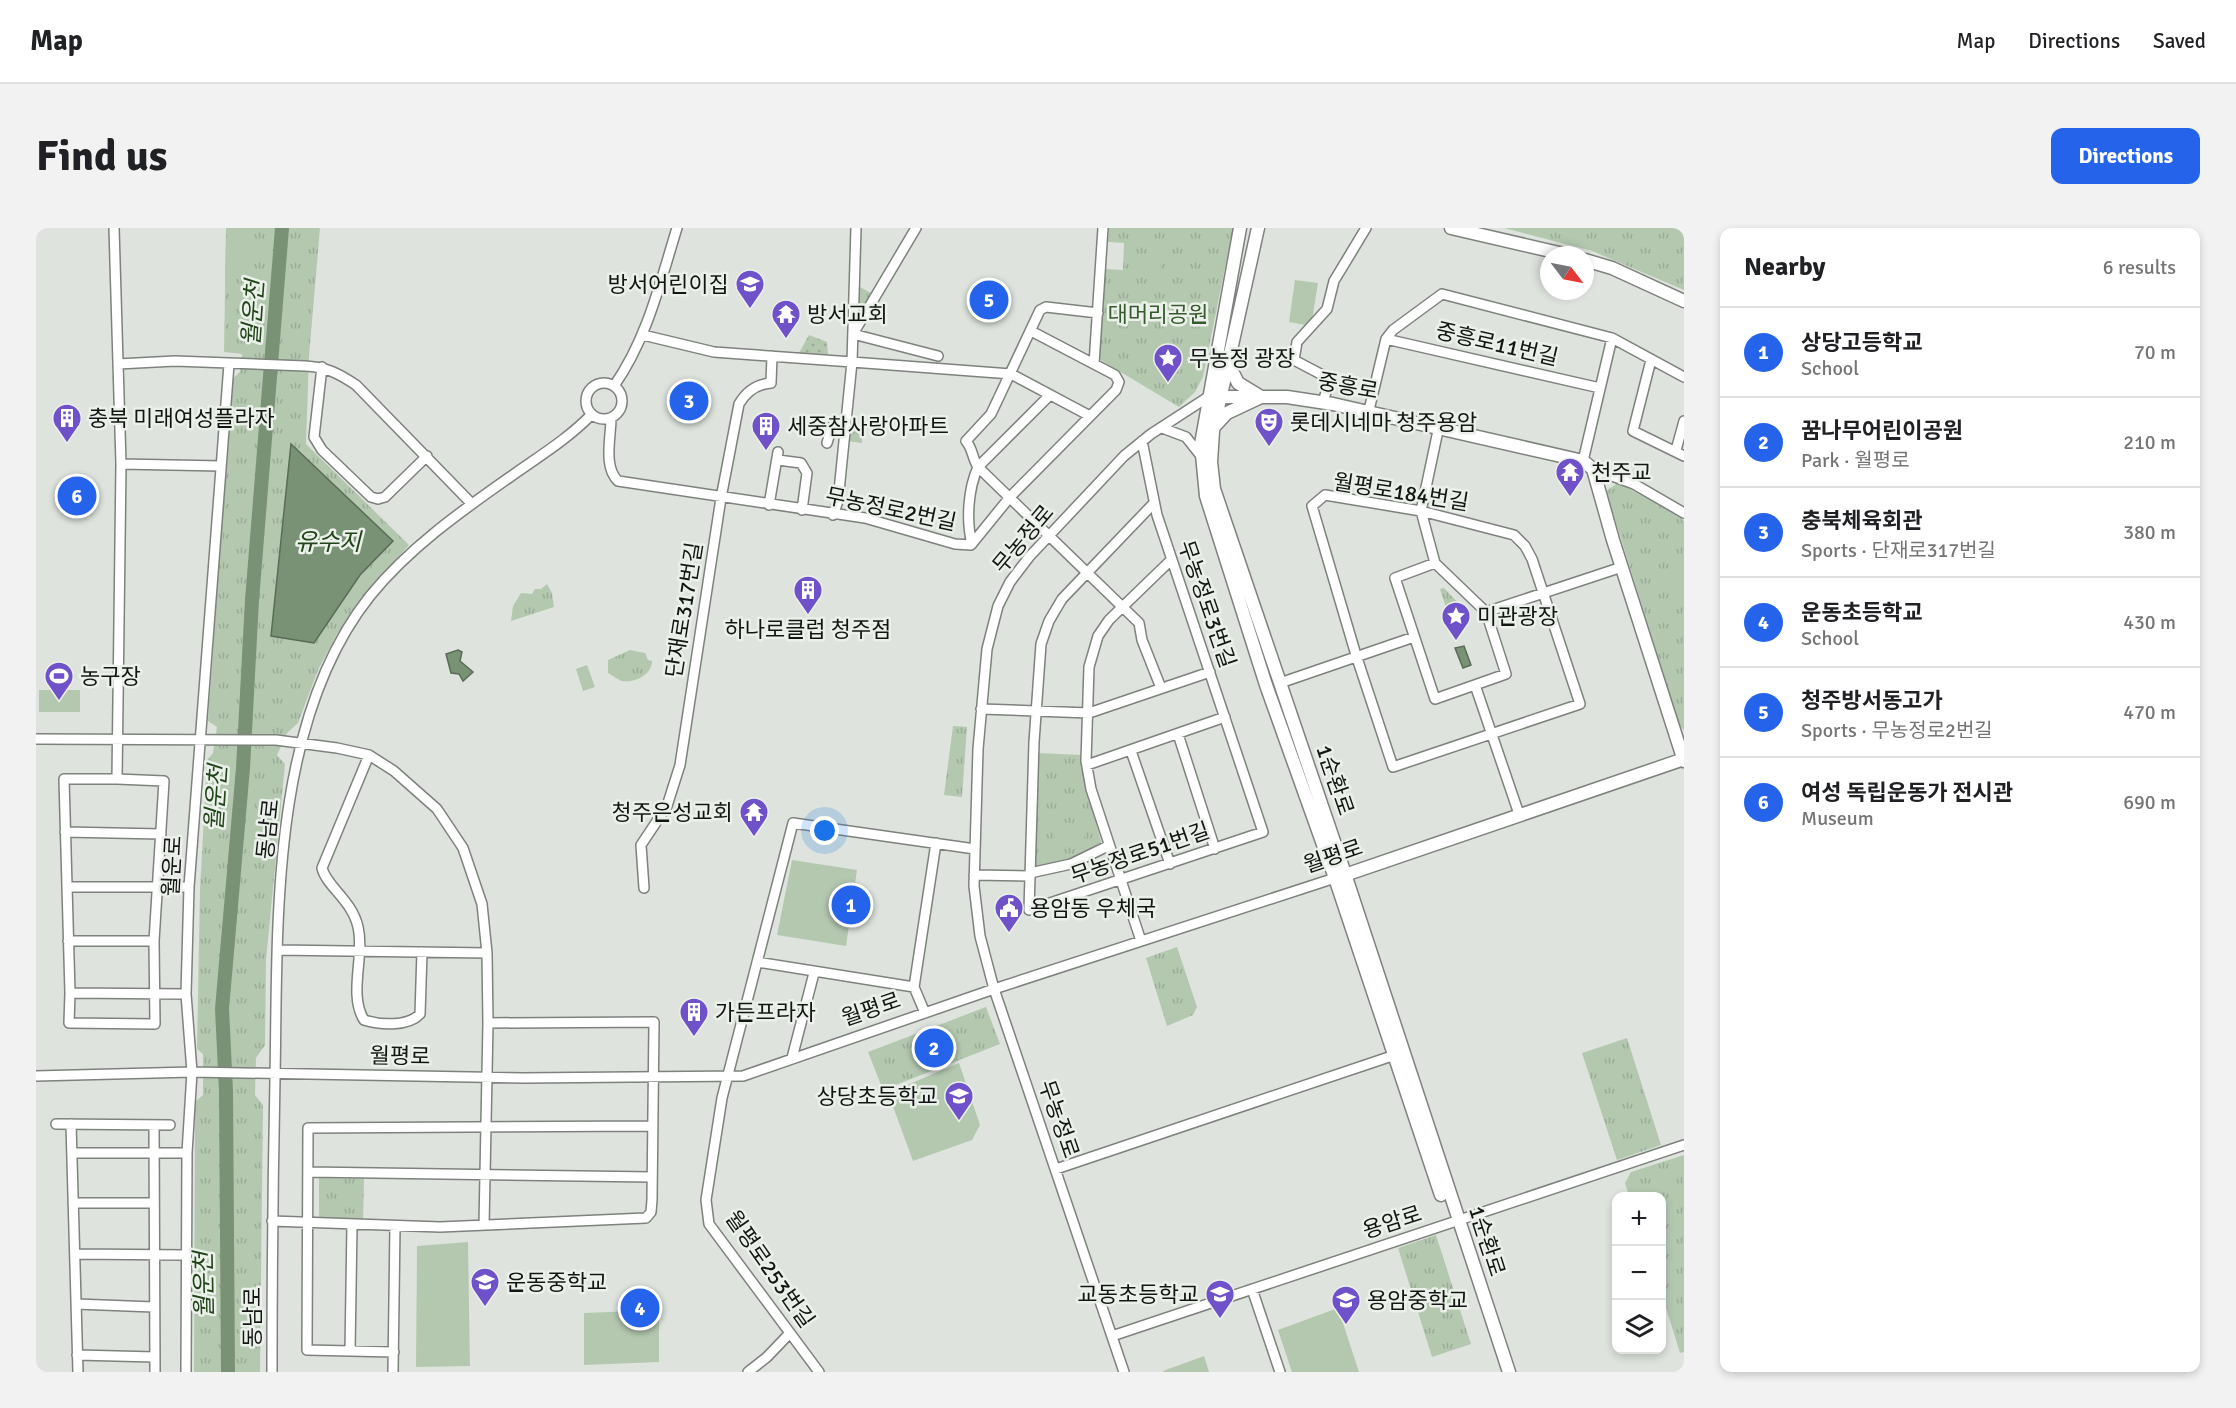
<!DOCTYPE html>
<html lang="en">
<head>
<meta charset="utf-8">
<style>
  body { margin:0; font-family:Signika,"Noto Sans KR",sans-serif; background:#f2f2f2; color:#202124 }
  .controls { position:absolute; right:18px; bottom:18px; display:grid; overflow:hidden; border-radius:12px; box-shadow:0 3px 9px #0003 }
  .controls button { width:54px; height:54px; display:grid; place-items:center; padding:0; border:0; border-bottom:2px solid #e0e0e0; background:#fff; color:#202124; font:30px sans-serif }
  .compass { position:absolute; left:1504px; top:18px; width:54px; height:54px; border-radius:50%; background:#fff; box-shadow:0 3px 9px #0003; rotate:122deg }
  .you { position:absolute; left:789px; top:603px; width:21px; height:21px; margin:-15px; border:4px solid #fff; border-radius:50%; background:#1a73e8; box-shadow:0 0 0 9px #1a73e833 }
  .badge { display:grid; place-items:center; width:39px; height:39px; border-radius:50%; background:#2563eb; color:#fff; font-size:20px; font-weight:700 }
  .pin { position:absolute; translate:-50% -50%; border:3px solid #fff; box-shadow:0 2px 6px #0006 }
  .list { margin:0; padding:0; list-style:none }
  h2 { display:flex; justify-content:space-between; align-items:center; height:78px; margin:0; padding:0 24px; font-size:26px }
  h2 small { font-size:20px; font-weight:400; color:#757577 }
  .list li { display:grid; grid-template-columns:39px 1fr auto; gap:18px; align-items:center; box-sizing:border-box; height:90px; padding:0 24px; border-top:2px solid #e0e0e0 }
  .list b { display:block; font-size:22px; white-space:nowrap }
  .list p { margin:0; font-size:20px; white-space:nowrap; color:#757577 }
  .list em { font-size:20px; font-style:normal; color:#757577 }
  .icon { flex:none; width:33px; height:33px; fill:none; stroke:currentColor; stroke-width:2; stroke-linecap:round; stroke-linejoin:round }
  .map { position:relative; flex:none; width:1648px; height:1144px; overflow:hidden; border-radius:12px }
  header { display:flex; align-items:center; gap:36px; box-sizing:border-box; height:84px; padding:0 30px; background:#fff; border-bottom:2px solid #e0e0e0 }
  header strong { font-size:28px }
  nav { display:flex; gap:33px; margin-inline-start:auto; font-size:21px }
  .intro { display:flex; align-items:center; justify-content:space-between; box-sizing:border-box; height:144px; padding:0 36px }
  h1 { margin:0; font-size:42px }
  .button { padding:15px 27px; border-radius:12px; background:#2563eb; color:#fff; font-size:21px; font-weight:700 }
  main { display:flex; gap:36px; padding:0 36px }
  aside { flex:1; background:#fff; border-radius:12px; box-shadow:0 3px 9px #0003 }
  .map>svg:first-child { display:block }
  .grass { fill:url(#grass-dots) }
  .park { fill:url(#park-tufts) }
  .garden { fill:#b4c8b0 }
  .water { fill:#799174; stroke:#5a6c57; stroke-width:1.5 }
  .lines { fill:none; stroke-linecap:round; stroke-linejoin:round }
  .river { stroke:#799174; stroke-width:14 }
  .street-casing { stroke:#7d827c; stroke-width:12 }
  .secondary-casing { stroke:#7d827c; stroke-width:15 }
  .street { stroke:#fff; stroke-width:9 }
  .secondary { stroke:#fff; stroke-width:12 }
  .labels { text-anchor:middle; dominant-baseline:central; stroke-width:5; stroke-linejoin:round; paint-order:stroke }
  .poi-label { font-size:22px; fill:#131513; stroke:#ebf1ea; text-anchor:start }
  .park-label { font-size:22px; fill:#365a2e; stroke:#ebf1ea }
  .street-label { font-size:22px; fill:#131513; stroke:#ebf1ea }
  .water-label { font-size:24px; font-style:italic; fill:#214419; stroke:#ebf1ea }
</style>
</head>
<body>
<header>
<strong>Map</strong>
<nav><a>Map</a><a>Directions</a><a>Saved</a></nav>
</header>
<div class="intro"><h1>Find us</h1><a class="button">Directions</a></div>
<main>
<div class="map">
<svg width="1648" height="1144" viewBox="0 0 1648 1144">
  <defs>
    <pattern id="grass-dots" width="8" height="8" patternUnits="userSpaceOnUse" patternTransform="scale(1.5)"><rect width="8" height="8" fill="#b4c8b0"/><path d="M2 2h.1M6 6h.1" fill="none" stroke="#9aab96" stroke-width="1.8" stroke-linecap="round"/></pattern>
    <pattern id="park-tufts" width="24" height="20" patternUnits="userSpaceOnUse" patternTransform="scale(1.5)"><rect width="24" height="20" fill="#b4c8b0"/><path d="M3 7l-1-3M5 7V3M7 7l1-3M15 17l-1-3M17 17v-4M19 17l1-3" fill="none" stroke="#9aab96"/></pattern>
  </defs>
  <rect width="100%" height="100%" fill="#dee4dd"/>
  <path class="grass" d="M773 107 791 114 792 127 763 125Z"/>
  <path class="park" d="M190 0H284L273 128 270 216 373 317 326 370 301 406 282 442 262 495 251 505 241 527 249 536 230 732 229 817 220 830 219 867 227 877 224 1144H158L159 874 167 867V826L161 821 164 662 171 532 177 525 181 499 172 493 196 151 204 144 206 126 188 124Z
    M1073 0H1197L1167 149 1159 164 1143 179 1063 131 1069 41 1087 42 1088 15 1072 14Z
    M1468 0H1648V62L1556 23Z
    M822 58 837 66 820 98Z
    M811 194H816L826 203V215L811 213Z
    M1582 255 1641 286 1648 293V502L1644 498 1570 263Z
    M511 356 516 365 518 379 475 393 477 378 485 365 496 366 499 361H505Z
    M1408 360 1425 378 1411 383 1404 361Z
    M594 422 609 425 612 432 616 433C616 447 599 455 586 453 582 452 576 447 572 445V432Z
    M917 498 931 499 926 569 908 567Z
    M1001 525 1047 527 1055 575 1066 617 1027 635 999 641Z
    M1141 719 1161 779 1157 787 1131 798 1110 730Z
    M950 779 964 816 847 862 832 824Z
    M1591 810 1625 917 1581 932 1546 825Z
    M1648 927V1124L1644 1125 1626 1067V968H1593L1589 955 1595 944Z
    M283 950 328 951 327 993 283 990Z
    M1400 1007 1435 1116 1396 1129 1362 1020Z"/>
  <path class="garden" d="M193 0H212L209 51H189L190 12Z
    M1104 29 1125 33 1123 44 1102 40Z
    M1259 52 1282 55 1275 98 1253 94Z
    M1648 336V367L1632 351Z
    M551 437 559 459 547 463 540 441Z
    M3 462H44V484H3Z
    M1019 594 1048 596V615H1018Z
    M756 632 821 642 810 718 741 707Z
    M923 835 944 897 936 912 877 933 852 865Z
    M432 1014 434 1138 380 1139 381 1018Z
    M1302 1080 1323 1144H1256L1242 1102Z
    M623 1082V1134L548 1137V1085Z
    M1168 1128 1173 1144H1128L1127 1143Z"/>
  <path class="water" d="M255 216 357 313 324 347 278 415 235 408Z
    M1428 418 1435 437 1427 440 1419 420Z
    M422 422 426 424 424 433 437 444 427 453 423 446 415 445 410 426Z"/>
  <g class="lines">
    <path class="river" d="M192 1144 190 863 186 781 207 540 216 372 246 0"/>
    <g class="street-casing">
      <path id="street" d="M78 0 85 236 81 551H28L34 765 150 766
        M880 0 817 106 902 128
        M1062 85 1010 79 1004 82 955 186 930 213C937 221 936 230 942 239L1103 395 1106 412 1125 460
        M995 103 1058 136
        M607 107 678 124 816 134 820 0
        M1350 111 1564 160
        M1615 132 1597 203 1648 228
        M82 136 139 133 269 138C290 139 302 145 320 157L435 275
        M286 139 278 209 286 222 335 269 342 271 349 269 391 228
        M550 173a18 18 0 1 1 36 0a18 18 0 1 1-36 0Z
        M578 158C611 111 624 55 641 0
        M1287 174 1294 151 1258 132 1261 114 1291 81 1298 53 1330 0
        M1333 182 1350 111 1357 102 1406 66 1576 110 1648 149
        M575 190C575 209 567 239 582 253L829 290 919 316 935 317 974 269 1080 162 1083 154 1079 147 1058 136 1067 0
        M1126 200 1150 209 1165 228
        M1106 213 1121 287 1227 604 993 682 998 514 1005 416 1013 393 1026 371 1118 275
        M791 215 796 198 809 193
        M1640 222 1648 193
        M742 232 765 235 771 245 766 282
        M1547 233 1576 110
        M85 236 185 238
        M1557 241 1598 256 1648 285
        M1289 267 1385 283 1478 307 1489 318 1496 331 1544 476 1357 539 1320 427 1276 278Z
        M733 277 742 224
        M797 287 802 273 816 134 975 146 1054 188
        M936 316C930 293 932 261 942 239L1014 167
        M1399 335 1450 384 1470 446 1399 471 1359 350Z
        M1399 335 1385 283 1403 198
        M1450 384 1586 339
        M1244 455 1378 409
        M1439 457 1483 586
        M945 481 1053 485 1174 444
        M1142 506 1179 621
        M0 511 240 512 301 520 333 527 358 543 401 581 427 620 446 676 451 725 452 795 448 997
        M1095 523 1134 636
        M333 527 286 640C290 658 316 672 322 699 329 728 312 766 328 792 344 797 372 799 384 786L386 724
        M1051 537 1189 489
        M29 604 125 606
        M994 645 1035 636 1072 618
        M938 647 994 648
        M31 659H153
        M608 660 605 617 631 578 644 537 685 270 703 176C710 164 720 156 735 155L736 128
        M32 713H118
        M1105 713 1055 561 1050 533 1053 439 1062 408 1073 392 1135 332
        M242 722 451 725
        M721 734 878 759 889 785
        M878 759 900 615
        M34 765 33 795 119 796 118 713 128 553 81 551
        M756 830 778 745
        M0 848 156 844 487 850 707 848 958 761 1299 650
        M20 896 134 897
        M35 896 42 1144
        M118 897 119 1144
        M36 925H151
        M1020 941 1359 827
        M272 944 615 949
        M37 975H118
        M236 993 404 999 610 990 615 984 616 972 618 794 452 795
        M39 1026 150 1027
        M1216 1061 1244 1144
        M40 1076 118 1079
        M1076 1108 1648 917
        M314 1123 316 997
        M358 1124 271 1122 272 900 615 898
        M41 1127 119 1129
        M150 1144 151 925 156 844 150 766 153 659 193 136
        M236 1144C236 1046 237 948 239 850 242 697 233 495 334 368 373 320 424 284 474 249 502 229 532 211 556 186
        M357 1144 359 998
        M712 1144 731 1129 754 1105
        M783 1144 673 996 670 972 686 870 757 595 939 621
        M1088 1144 958 761 944 708 938 658 942 521 951 421 962 378 974 354 993 329 1088 228 1115 206 1172 169"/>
    </g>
    <g class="secondary-casing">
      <path id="secondary" d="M1204 0 1165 216 1170 268 1230 457 1299 650 1405 967
        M1222 0 1177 203 1175 234 1178 261 1305 634 1473 1144
        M1415 0 1532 27
        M1549 32 1576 40 1648 73
        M1176 169H1251L1297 176 1547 233 1557 241 1577 312 1648 533
        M1178 199 1191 185 1225 169 1202 155 1192 135
        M1303 649 1648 531"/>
    </g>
    <use href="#street" class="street"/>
    <use href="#secondary" class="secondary"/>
  </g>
  <defs>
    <g id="school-pin" transform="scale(1.5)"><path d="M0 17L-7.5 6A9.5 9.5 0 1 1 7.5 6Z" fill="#6f51ca" stroke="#ebf1ea"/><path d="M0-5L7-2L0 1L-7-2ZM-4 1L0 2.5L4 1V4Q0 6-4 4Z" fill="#fff"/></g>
    <g id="temple-pin" transform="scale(1.5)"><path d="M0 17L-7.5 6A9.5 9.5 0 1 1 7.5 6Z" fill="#6f51ca" stroke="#ebf1ea"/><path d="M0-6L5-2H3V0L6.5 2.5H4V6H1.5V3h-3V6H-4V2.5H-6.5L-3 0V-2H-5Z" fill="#fff"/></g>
    <g id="sight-pin" transform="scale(1.5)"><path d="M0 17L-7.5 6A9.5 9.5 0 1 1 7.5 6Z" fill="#6f51ca" stroke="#ebf1ea"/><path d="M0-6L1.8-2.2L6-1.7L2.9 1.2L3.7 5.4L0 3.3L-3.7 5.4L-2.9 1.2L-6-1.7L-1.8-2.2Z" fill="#fff"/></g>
    <g id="building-pin" transform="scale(1.5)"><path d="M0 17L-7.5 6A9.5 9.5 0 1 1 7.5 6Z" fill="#6f51ca" stroke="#ebf1ea"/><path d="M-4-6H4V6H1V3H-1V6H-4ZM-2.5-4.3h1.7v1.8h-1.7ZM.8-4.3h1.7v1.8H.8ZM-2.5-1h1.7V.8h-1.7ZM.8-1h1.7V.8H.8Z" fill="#fff"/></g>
    <g id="theatre-pin" transform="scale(1.5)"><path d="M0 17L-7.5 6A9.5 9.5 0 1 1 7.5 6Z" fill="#6f51ca" stroke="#ebf1ea"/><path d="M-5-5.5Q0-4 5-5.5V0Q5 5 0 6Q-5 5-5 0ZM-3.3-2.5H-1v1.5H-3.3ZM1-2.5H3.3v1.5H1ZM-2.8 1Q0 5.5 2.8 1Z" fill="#fff"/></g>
    <g id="stadium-pin" transform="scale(1.5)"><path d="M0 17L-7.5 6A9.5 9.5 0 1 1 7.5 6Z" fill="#6f51ca" stroke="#ebf1ea"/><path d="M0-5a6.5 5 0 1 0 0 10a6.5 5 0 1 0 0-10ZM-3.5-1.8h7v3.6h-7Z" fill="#fff"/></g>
    <g id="civic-pin" transform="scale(1.5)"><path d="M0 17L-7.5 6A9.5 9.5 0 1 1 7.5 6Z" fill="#6f51ca" stroke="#ebf1ea"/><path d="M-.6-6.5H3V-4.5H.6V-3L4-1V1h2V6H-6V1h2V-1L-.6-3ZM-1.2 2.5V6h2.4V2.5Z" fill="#fff"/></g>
  </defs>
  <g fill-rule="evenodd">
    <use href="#school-pin" x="714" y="56"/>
    <use href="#temple-pin" x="750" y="86"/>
    <use href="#sight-pin" x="1132" y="130"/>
    <use href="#building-pin" x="31" y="190"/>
    <use href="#theatre-pin" x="1233" y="194"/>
    <use href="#building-pin" x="730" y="198"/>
    <use href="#temple-pin" x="1534" y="244"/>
    <use href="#building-pin" x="772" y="362"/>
    <use href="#sight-pin" x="1420" y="388"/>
    <use href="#stadium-pin" x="23" y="448"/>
    <use href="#temple-pin" x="718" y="584"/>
    <use href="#civic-pin" x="973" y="680"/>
    <use href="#building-pin" x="658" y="784"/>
    <use href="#school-pin" x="923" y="868"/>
    <use href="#school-pin" x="449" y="1054"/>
    <use href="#school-pin" x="1184" y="1066"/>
    <use href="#school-pin" x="1310" y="1072"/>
  </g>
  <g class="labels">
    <g class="poi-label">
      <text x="693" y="56" text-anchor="end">방서어린이집</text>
      <text x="771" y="86">방서교회</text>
      <text x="1153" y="130">무농정 광장</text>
      <text x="52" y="190">충북 미래여성플라자</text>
      <text x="1254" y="194">롯데시네마 청주용암</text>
      <text x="751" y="198">세중참사랑아파트</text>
      <text x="1555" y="244">천주교</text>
      <text x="1441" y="388">미관광장</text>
      <text x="772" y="401" text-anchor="middle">하나로클럽 청주점</text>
      <text x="44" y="448">농구장</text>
      <text x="697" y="584" text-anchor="end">청주은성교회</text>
      <text x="994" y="680">용암동 우체국</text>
      <text x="679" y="784">가든프라자</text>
      <text x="902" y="868" text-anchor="end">상당초등학교</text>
      <text x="470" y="1054">운동중학교</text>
      <text x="1163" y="1066" text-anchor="end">교동초등학교</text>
      <text x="1331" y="1072">용암중학교</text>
    </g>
    <g class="park-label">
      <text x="1122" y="86">대머리공원</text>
    </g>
    <g class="street-label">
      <text transform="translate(1461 116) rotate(13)">중흥로11번길</text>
      <text transform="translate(1312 158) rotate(10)">중흥로</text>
      <text transform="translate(1365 264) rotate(9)">월평로184번길</text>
      <text transform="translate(855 281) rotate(12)">무농정로2번길</text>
      <text transform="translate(987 311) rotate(-50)">무농정로</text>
      <text transform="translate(1171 376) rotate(71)">무농정로3번길</text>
      <text transform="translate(648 382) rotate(-81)">단재로317번길</text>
      <text transform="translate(1299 552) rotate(71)">1순환로</text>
      <text transform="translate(232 601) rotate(-84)">동남로</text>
      <text transform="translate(1104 625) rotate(-19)">무농정로51번길</text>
      <text transform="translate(1297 628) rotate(-19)">월평로</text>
      <text transform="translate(136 638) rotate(-87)">월운로</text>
      <text transform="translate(835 781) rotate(-19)">월평로</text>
      <text transform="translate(364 828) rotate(1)">월평로</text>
      <text transform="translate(1023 891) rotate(71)">무농정로</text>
      <text transform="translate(1356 994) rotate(-18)">용암로</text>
      <text transform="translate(1451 1013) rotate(72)">1순환로</text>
      <text transform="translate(734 1041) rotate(55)">월평로253번길</text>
      <text transform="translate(216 1089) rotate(-90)">동남로</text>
    </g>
    <g class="water-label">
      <text transform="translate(217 85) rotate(-86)">월운천</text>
      <text x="292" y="314">유수지</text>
      <text transform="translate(180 570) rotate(-86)">월운천</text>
      <text transform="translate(168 1057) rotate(-91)">월운천</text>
    </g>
  </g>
</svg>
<div class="controls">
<button>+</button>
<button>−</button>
<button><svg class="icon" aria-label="layers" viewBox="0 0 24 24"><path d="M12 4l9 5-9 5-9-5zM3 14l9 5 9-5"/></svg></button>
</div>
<svg class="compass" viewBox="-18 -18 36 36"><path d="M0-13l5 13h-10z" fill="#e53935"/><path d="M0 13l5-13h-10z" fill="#757577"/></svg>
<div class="you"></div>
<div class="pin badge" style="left:815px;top:677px">1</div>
<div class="pin badge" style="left:898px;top:820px">2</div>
<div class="pin badge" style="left:653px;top:173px">3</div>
<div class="pin badge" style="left:604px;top:1080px">4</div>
<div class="pin badge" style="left:953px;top:72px">5</div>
<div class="pin badge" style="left:41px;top:268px">6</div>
</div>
<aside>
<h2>Nearby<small>6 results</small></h2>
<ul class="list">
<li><span class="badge">1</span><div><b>상당고등학교</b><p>School</p></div><em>70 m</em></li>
<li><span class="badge">2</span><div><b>꿈나무어린이공원</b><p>Park · 월평로</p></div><em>210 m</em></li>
<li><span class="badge">3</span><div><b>충북체육회관</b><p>Sports · 단재로317번길</p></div><em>380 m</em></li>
<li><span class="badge">4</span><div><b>운동초등학교</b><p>School</p></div><em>430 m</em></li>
<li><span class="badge">5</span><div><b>청주방서동고가</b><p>Sports · 무농정로2번길</p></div><em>470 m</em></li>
<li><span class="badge">6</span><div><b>여성 독립운동가 전시관</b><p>Museum</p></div><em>690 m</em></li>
</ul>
</aside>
</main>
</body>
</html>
